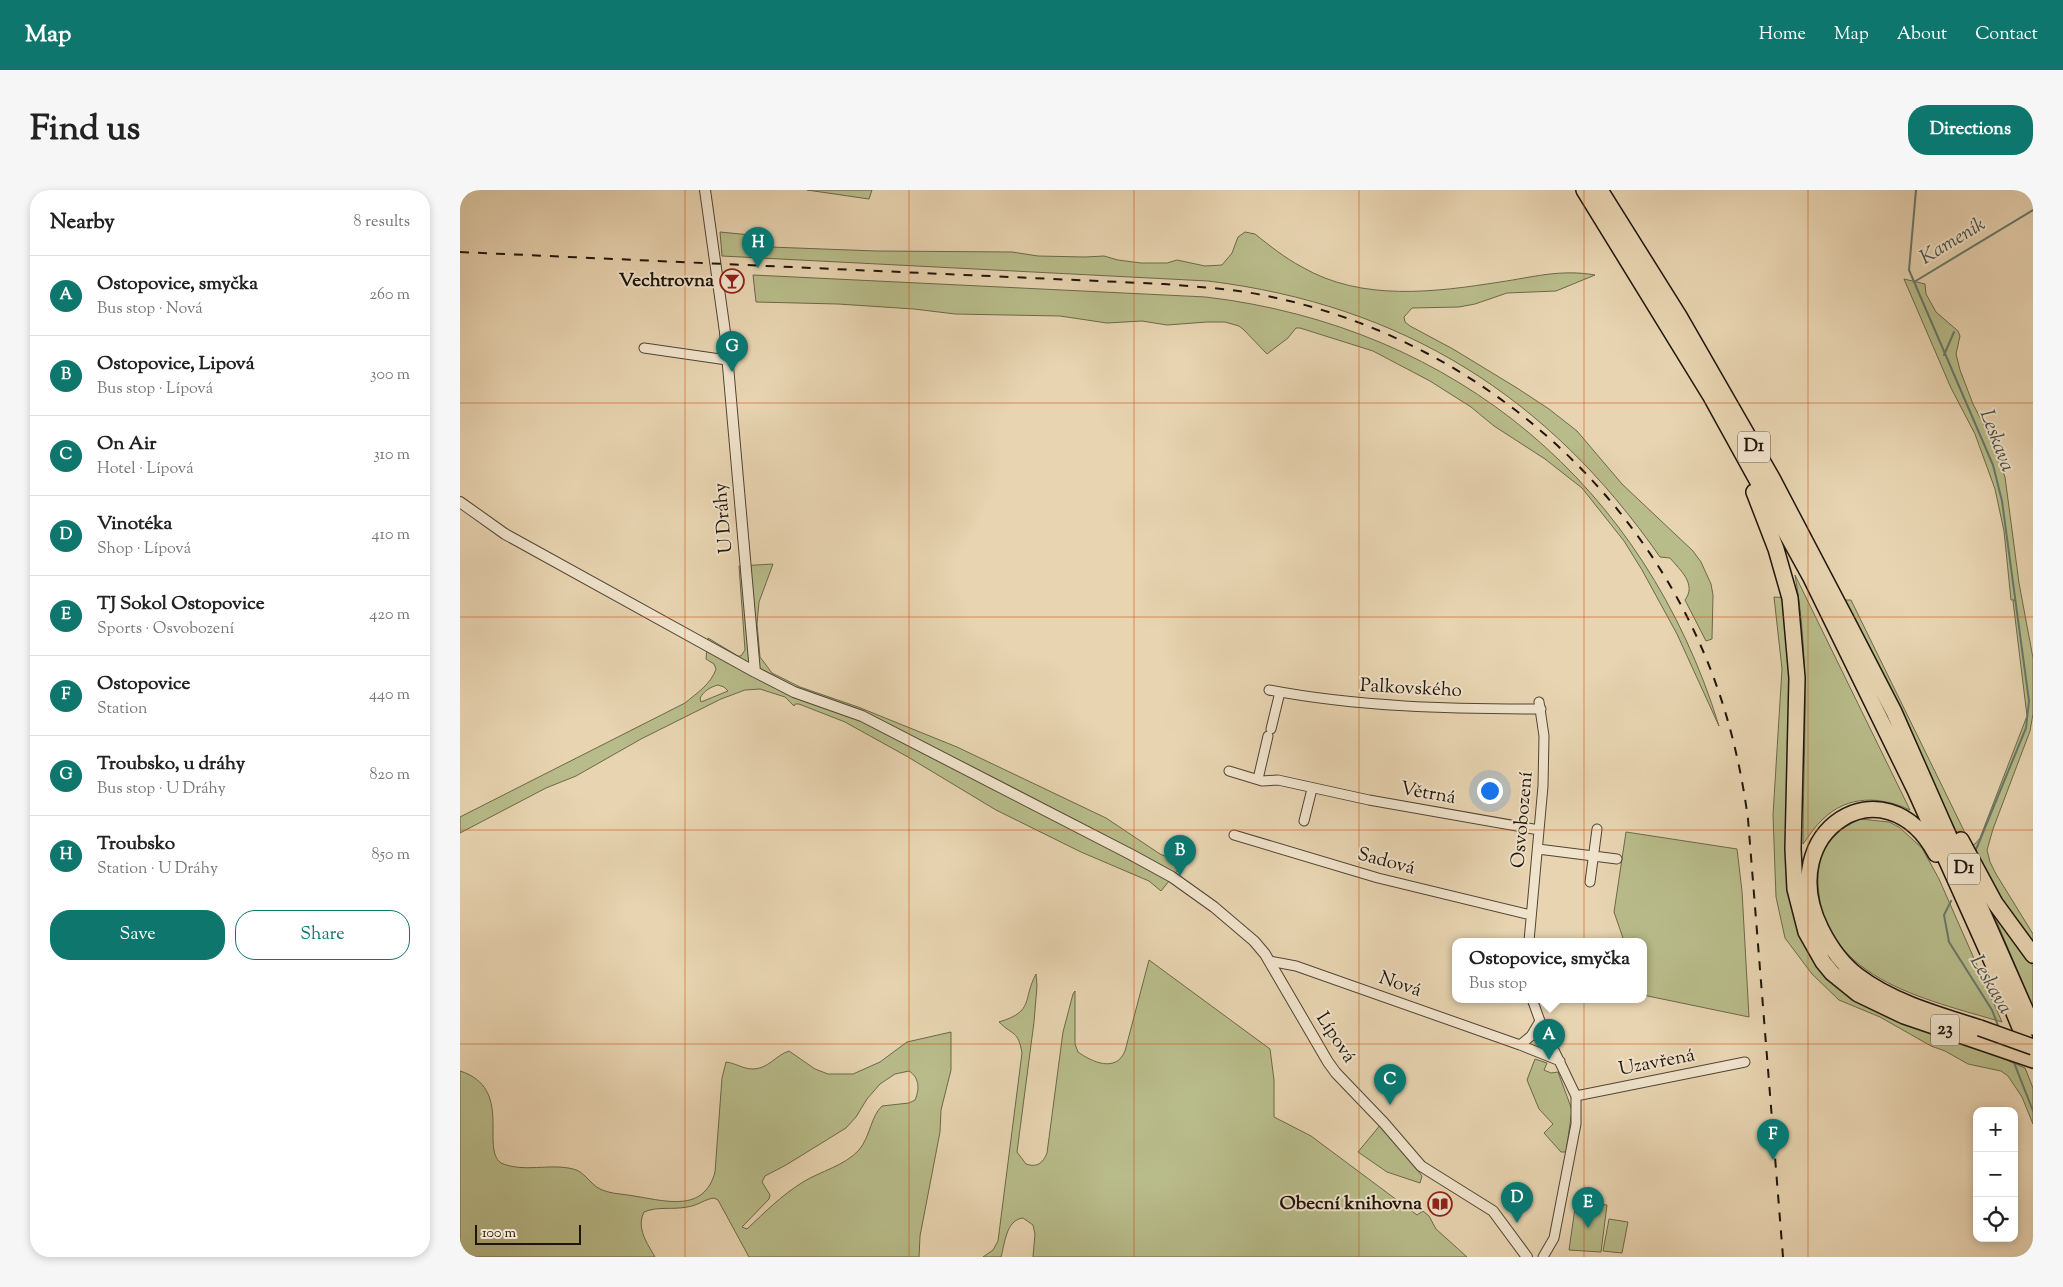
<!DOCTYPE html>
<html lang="en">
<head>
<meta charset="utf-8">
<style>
  body { margin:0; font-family:"Sorts Mill Goudy",serif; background:#f6f6f6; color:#222 }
  .controls { position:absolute; right:15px; bottom:15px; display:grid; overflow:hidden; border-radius:10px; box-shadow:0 2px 8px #0003 }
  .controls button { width:45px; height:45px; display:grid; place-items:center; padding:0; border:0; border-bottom:1px solid #e0e0e0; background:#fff; color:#222; font:25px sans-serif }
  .scale { position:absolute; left:15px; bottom:12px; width:106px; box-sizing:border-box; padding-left:5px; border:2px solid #1e150b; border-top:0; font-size:14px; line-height:18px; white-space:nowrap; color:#1e150b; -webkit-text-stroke:4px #f0e3cc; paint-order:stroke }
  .you { position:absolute; left:1029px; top:600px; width:18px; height:18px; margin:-12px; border:4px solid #fff; border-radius:50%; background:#1a73e8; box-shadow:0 0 0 8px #1a73e833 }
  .badge { display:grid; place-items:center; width:32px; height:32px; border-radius:50%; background:#0f766e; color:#fff; font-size:16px; font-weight:700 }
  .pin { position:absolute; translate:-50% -41px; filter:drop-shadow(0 1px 2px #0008) }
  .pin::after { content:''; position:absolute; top:26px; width:18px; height:15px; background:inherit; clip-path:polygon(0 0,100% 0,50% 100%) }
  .popup { position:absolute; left:992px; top:748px; width:195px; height:65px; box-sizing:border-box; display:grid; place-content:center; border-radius:10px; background:#fff; filter:drop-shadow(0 1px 4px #0005); font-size:16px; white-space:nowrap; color:#767676 }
  .popup b { font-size:19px; color:#222 }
  .popup::after { content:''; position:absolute; left:50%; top:100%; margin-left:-10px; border:10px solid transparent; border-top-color:#fff }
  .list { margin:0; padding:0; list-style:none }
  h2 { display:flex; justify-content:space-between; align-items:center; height:65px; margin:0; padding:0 20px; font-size:21px }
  h2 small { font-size:16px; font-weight:400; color:#767676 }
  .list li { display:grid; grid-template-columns:32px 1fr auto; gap:15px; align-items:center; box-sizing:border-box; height:80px; padding:0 20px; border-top:1px solid #e0e0e0 }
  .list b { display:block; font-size:19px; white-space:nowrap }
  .list p { margin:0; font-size:16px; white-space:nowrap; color:#767676 }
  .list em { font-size:16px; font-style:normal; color:#767676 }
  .actions { display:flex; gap:10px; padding:15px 20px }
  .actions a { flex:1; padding:11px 0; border:1px solid #0f766e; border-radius:20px; text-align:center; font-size:18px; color:#0f766e }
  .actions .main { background:#0f766e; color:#fff }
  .icon { flex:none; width:28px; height:28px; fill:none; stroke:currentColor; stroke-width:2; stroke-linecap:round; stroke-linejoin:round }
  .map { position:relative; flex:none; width:1573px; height:1067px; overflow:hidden; border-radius:20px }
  header { display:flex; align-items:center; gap:30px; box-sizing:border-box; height:70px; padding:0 25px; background:#0f766e; color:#fff }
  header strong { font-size:24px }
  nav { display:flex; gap:28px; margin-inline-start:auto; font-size:18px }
  .intro { display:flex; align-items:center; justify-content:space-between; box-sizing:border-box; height:120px; padding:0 30px }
  h1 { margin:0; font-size:35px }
  .button { padding:12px 22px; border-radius:20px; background:#0f766e; color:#fff; font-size:18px; font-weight:700 }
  main { display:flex; gap:30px; padding:0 30px }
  aside { flex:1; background:#fff; border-radius:20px; box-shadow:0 2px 8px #0003 }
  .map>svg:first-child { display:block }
  .green { fill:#b8bc8a; stroke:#6b684a; fill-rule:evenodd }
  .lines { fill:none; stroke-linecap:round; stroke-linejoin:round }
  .stream { stroke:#67776c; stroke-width:2 }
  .minor-casing { stroke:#504534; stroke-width:11 }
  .tertiary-casing { stroke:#504534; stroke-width:12 }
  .motorway-casing { stroke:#1e150b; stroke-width:18 }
  .minor { stroke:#f0e3cc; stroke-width:9 }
  .tertiary { stroke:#f0e3cc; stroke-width:10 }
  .motorway { stroke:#e8d4b1; stroke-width:15 }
  .rail { stroke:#1e150b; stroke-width:2; stroke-dasharray:9 9; stroke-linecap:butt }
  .motorway-bridge-casing { stroke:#1e150b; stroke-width:18; stroke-linecap:butt }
  .motorway-bridge { stroke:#e8d4b1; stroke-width:15 }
  .grid { fill:none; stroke:#ca4f0c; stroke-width:1; stroke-opacity:0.55 }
  .labels { text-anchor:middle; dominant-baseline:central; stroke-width:4; stroke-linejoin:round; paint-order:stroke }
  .shield { fill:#f0e3cc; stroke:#5d5345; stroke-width:1 }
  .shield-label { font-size:18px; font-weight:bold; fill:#1e150b }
  .poi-label { font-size:19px; font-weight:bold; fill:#1e150b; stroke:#f0e3cc; text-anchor:end }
  .street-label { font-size:19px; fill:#1e150b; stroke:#f0e3cc }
  .water-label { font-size:20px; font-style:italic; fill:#484e44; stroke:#f0e3cc }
</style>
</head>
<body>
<header>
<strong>Map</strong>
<nav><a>Home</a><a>Map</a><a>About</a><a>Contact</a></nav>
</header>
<div class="intro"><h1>Find us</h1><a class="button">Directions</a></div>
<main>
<aside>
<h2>Nearby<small>8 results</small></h2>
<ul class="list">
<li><span class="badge">A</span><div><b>Ostopovice, smyčka</b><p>Bus stop · Nová</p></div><em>260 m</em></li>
<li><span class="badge">B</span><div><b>Ostopovice, Lipová</b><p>Bus stop · Lípová</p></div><em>300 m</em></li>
<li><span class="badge">C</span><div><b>On Air</b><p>Hotel · Lípová</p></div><em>310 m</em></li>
<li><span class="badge">D</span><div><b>Vinotéka</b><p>Shop · Lípová</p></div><em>410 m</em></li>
<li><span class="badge">E</span><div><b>TJ Sokol Ostopovice</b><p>Sports · Osvobození</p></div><em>420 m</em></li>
<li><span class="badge">F</span><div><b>Ostopovice</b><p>Station</p></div><em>440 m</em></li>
<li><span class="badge">G</span><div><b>Troubsko, u dráhy</b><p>Bus stop · U Dráhy</p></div><em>820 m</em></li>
<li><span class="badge">H</span><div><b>Troubsko</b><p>Station · U Dráhy</p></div><em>850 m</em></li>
</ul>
<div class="actions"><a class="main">Save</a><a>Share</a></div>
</aside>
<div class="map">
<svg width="1573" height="1067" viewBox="0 0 1573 1067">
  <rect width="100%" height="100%" fill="#e8d4b1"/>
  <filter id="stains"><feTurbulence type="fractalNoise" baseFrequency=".004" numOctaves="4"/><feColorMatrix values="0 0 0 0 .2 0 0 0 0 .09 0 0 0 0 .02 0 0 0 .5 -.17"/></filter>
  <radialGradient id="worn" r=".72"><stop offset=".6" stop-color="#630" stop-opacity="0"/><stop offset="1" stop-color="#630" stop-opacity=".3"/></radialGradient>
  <path class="green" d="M347 0H412L409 9Z
    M260 42 311 47 310 57 416 61 552 62 578 66 625 67 644 66 658 70 681 73H707L717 70 745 76 762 75 772 63 778 47 785 42 795 44C810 56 825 68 842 77 902 112 976 102 1040 92 1074 87 1100 79 1135 85L1096 101 1047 103 1015 114 999 117 952 118 944 127 945 132 950 136 993 159 1057 198 1089 219 1117 241 1162 294 1233 361 1241 372 1251 394 1253 405 1252 449 1246 451 1225 410C1237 394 1220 380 1210 368L1200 367C1088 206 943 115 748 91L262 66Z
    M293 85 746 107C997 137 1185 296 1259 536L1217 444 1182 380 1164 351 1122 298 1085 269 1034 236 1011 217 970 191 913 161 840 138H836L828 148 807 164 784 140 779 136 765 132H747L707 135 682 131 647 133 600 126 495 124 454 119 378 114 296 112Z
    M1444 89 1465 94 1466 104 1476 122 1498 141 1500 146 1496 164 1500 180 1513 214 1527 241 1545 287 1559 393 1573 468V524L1570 541 1533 639 1527 660 1530 672 1536 684 1573 744V759L1505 659 1461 569 1376 410H1391L1509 651 1512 655 1515 654 1520 648 1567 526 1553 411 1555 410H1551L1544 341 1535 299 1515 244 1491 198Z
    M313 374 299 412 297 434 300 467 312 483 340 497 398 517 497 557 646 628 700 664 714 670 724 668 726 670 701 701 689 691 621 662 536 620 448 567 385 532 339 514H335L334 516 325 507 300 499 285 500 261 509 181 549 116 586 86 598 0 643V627L225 513C237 503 251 494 256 479L254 474 246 469 248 448 278 466H281L285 460 279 376ZM258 495 264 497 268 501 241 512 240 508C244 501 250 497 258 495Z
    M1335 385 1450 620C1420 606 1388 605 1363 629 1355 636 1349 646 1343 654 1343 564 1351 474 1335 385Z
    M1314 407 1330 408 1335 699 1363 772 1444 826 1565 878 1573 898V934L1562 907 1548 886 1541 881 1508 874 1485 861 1471 856 1420 827 1379 810 1352 784 1325 748 1316 707 1313 625 1322 479Z
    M1401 629 1429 632 1439 637 1462 658 1479 689 1542 832C1465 809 1356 788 1358 686 1359 658 1376 639 1401 629Z
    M1166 642 1277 659 1282 701 1289 827 1183 805V751H1164L1154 722Z
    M1533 723 1573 776V817Z
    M689 770 810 859 814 890V927L851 946 957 1025 963 1021 969 1026 976 1039 1007 1067H573L575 1044 573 1035 563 1028C546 1030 545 1053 541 1067H523L533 1060 538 1051 562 863C558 840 553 846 539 832 575 821 562 810 576 784L577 796 574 832 557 962 566 974C577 978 583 973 587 963L603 842 613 804 615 801V854L618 862C632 872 656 883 665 861Z
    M491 842V880L481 920 480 942 460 1046 459 1067H289L258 1010 254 1008C245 1009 237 1016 227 1017 212 1020 198 1016 184 1022 176 1038 187 1053 195 1067H0V881C54 898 20 958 41 973 64 983 89 973 113 979 124 981 130 994 140 999 150 1004 164 1004 174 1006 206 1011 244 1023 255 982L262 888 266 872C275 873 283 879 293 879 308 879 316 865 329 861L355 879 368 884H393L420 872 447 852ZM449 881C459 887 460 899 455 910L449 913 422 916C411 926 410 947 399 960 384 976 361 981 343 992 322 1005 305 1022 287 1039L282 1037 309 1009 310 1005 302 992 305 986 326 975 386 938 396 927 407 909 420 894 435 884Z
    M1075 869 1087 873 1084 880 1091 883 1098 882 1112 920 1106 962H1101L1084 943 1093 934 1079 919 1067 890Z
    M921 934 962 986 960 993 927 982 898 962Z
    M1116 1011 1147 1015 1141 1062 1109 1060Z
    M1149 1029 1168 1032 1162 1063 1143 1061Z"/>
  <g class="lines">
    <path class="stream" d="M1456 0 1449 80 1533 275 1542 311 1569 511 1566 538 1515 662
      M1454 92 1573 20
      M1484 165 1494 142
      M1491 711 1484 725 1489 752 1532 820 1539 838
      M1553 870 1573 921"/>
    <g class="minor-casing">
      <path id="minor" d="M184 158 267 170
        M809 500C898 517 990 519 1081 519
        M811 539 820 502
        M769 581 802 591 818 590 909 610 1079 640
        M798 589 808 546
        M844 631 852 599
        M774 645 918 688 1071 725
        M1078 659 1157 669
        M1130 692 1137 639
        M1069 751 1083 596 1084 546 1079 512
        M809 771 836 776 1060 855 1100 871
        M1072 809 1080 831 1116 906V934L1094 1048 1083 1067
        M1060 855 1071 846 1080 831
        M1116 906 1285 872"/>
    </g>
    <g class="tertiary-casing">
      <path id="tertiary" d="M245 0 265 142 295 482
        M0 312 45 344 295 482 334 502 402 526 670 664 712 687 754 717 794 751 805 764 868 872 876 883 924 933 961 976 1033 1021 1067 1067"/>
    </g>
    <g class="motorway-casing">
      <path id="motorway" d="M1124 0 1250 205 1351 388 1455 600 1542 794 1573 869
        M1140 0 1219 126 1312 288 1387 431 1434 522 1573 837
        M1294 302 1316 359 1330 408 1337 488 1333 659 1335 699 1346 742 1363 772 1372 783 1398 804 1444 826 1573 870
        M1501 650 1535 713 1573 765
        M1476 664C1425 569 1312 641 1361 739 1370 757 1382 774 1398 786 1432 812 1479 825 1520 838"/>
    </g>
    <use href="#minor" class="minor"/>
    <use href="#tertiary" class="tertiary"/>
    <use href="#motorway" class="motorway"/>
    <path class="rail" d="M0 62 704 94C740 97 777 99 812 107 1000 147 1162 278 1240 454 1265 510 1280 569 1288 629L1323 1067"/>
    <g class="motorway-bridge-casing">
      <path id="motorway-bridge" d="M1520 838 1573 857"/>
    </g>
    <use href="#motorway-bridge" class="motorway-bridge"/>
  </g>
  <path class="grid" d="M225 0V1067M449 0V1067M674 0V1067M899 0V1067M1124 0V1067M1348 0V1067M0 213H1573M0 427H1573M0 640H1573M0 854H1573"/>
  <defs>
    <g id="bar-ring" transform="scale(1.25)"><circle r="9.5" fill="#f0e3cc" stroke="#8f2418" stroke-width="1.5"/><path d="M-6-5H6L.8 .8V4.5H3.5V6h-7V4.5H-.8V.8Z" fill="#8f2418"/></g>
    <g id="library-ring" transform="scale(1.25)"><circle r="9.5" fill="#f0e3cc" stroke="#8f2418" stroke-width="1.5"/><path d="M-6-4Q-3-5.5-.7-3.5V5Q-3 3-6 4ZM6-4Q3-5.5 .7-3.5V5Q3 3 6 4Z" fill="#8f2418"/></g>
  </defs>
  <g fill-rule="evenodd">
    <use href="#bar-ring" x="272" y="91"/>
    <use href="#library-ring" x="980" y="1014"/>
  </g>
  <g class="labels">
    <g class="shield">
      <rect x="1278" y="241.5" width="32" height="31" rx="4"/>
      <rect x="1488" y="663.5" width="32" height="31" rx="4"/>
      <rect x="1471" y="824.5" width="28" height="31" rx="4"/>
    </g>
    <g class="shield-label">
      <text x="1294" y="257">D1</text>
      <text x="1504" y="679">D1</text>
      <text x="1485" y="840">23</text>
    </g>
    <g class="poi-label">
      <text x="254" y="91">Vechtrovna</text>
      <text x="962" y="1014">Obecní knihovna</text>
    </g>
    <g class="street-label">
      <text transform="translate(264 328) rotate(-95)">U Dráhy</text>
      <text transform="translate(951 499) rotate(3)">Palkovského</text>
      <text transform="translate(968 604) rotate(10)">Větrná</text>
      <text transform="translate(1063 630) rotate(-85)">Osvobození</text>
      <text transform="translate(926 672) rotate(15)">Sadová</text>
      <text transform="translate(940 795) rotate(19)">Nová</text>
      <text transform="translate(875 848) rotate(57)">Lípová</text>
      <text transform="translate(1197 873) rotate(-11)">Uzavřená</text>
    </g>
    <g class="water-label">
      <text transform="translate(1493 52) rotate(-31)">Kameník</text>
      <text transform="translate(1536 251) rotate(69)">Leskava</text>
      <text transform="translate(1530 795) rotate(60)">Leskava</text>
    </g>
  </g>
  <rect width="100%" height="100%" filter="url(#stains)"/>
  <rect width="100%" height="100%" fill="url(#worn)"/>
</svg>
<div class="controls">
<button>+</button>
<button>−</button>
<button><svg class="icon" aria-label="locate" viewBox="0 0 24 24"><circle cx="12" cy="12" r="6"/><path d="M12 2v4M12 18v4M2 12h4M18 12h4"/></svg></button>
</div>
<div class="scale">100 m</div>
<div class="you"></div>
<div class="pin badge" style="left:1089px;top:870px">A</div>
<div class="popup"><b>Ostopovice, smyčka</b>Bus stop</div>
<div class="pin badge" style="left:720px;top:686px">B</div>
<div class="pin badge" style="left:930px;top:915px">C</div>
<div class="pin badge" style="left:1057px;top:1033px">D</div>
<div class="pin badge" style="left:1128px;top:1038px">E</div>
<div class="pin badge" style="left:1313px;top:970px">F</div>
<div class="pin badge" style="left:272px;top:182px">G</div>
<div class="pin badge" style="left:298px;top:78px">H</div>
</div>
</main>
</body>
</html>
